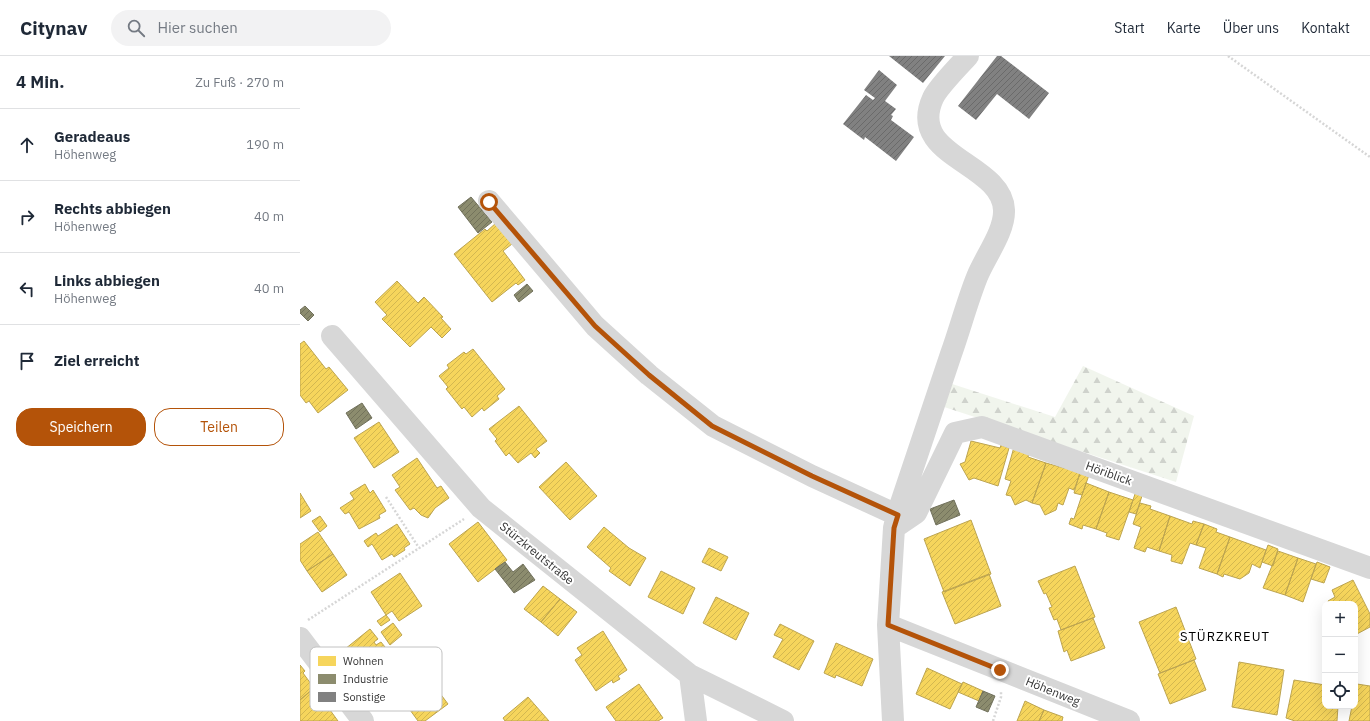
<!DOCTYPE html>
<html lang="de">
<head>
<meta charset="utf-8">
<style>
  body { margin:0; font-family:"IBM Plex Sans",sans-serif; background:#f2f2f3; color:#1f2937 }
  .controls { position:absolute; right:12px; bottom:12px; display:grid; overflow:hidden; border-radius:8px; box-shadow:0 4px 16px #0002 }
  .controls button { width:36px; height:36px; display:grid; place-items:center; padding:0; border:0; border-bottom:1px solid #e0e1e3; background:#fff; color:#1f2937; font:20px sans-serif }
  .stop { position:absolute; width:12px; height:12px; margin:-9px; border:3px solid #b45309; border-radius:50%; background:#fff }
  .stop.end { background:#b45309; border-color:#fff; box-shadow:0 1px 4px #0008 }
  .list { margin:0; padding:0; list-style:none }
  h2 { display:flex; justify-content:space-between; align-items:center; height:52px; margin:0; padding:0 16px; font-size:17px }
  h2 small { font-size:13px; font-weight:400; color:#747a83 }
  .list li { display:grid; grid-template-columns:26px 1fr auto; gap:12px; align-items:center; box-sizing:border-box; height:72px; padding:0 16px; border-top:1px solid #e0e1e3 }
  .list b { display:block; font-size:15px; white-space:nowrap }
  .list p { margin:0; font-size:13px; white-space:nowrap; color:#747a83 }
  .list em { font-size:13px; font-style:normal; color:#747a83 }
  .actions { display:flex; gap:8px; padding:12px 16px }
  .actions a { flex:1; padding:9px 0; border:1px solid #b45309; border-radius:16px; text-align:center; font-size:14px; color:#b45309 }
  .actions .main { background:#b45309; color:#fff }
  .icon { flex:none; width:22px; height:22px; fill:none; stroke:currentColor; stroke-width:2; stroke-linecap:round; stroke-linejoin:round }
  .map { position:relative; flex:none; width:1070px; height:665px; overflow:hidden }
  header { display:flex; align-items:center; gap:24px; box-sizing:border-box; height:56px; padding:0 20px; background:#fff; border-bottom:1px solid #e0e1e3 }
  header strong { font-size:19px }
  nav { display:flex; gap:22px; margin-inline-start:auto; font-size:14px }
  .search { width:280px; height:36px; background:#f2f2f3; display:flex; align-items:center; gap:10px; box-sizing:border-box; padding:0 14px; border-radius:22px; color:#747a83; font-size:15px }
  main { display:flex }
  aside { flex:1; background:#fff }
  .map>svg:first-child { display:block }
  .forest { fill:url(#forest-firs) }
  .homes { fill:url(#homes-hatch); stroke:#bca450 }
  .industry { fill:url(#industry-hatch); stroke:#71715c }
  .building { fill:url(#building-hatch) }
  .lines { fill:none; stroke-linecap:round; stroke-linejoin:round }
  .path { stroke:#d6d6d6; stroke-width:2.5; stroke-dasharray:2 2; stroke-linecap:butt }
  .minor { stroke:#d7d7d7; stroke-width:22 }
  .route { stroke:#b45309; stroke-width:5 }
  .labels { text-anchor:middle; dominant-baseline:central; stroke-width:4; stroke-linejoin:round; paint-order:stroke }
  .street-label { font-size:12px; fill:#333; stroke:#fff }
  .neighbourhood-label { font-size:13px; letter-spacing:1px; fill:#000; stroke:#fff }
  .key { fill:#fff; stroke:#c2c2c2; stroke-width:1 }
  .key-label { font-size:11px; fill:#333 }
</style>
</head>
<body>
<header>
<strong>Citynav</strong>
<div class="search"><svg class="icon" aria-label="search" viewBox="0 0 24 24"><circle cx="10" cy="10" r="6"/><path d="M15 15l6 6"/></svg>Hier suchen</div>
<nav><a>Start</a><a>Karte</a><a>Über uns</a><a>Kontakt</a></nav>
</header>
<main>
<aside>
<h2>4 Min.<small>Zu Fuß · 270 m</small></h2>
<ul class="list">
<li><svg class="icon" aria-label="ahead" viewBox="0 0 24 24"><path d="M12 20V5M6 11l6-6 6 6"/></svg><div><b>Geradeaus</b><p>Höhenweg</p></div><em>190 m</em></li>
<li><svg class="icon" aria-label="right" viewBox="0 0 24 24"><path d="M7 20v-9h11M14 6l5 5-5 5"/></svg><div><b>Rechts abbiegen</b><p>Höhenweg</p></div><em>40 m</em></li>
<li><svg class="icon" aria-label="left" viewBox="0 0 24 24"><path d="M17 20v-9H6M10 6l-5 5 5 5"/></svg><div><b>Links abbiegen</b><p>Höhenweg</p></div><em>40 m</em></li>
<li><svg class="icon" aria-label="arrive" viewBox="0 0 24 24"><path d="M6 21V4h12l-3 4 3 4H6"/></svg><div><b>Ziel erreicht</b></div></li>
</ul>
<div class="actions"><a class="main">Speichern</a><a>Teilen</a></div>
</aside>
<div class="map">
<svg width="1070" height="665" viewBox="0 0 1070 665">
  <defs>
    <pattern id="forest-firs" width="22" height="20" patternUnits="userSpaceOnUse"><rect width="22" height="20" fill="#f1f5ed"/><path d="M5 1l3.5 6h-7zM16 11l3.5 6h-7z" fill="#cfd2cc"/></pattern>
    <pattern id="homes-hatch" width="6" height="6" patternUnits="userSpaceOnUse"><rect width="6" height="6" fill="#f6d55c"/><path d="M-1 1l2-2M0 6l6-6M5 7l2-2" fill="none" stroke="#d3b750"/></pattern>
    <pattern id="industry-hatch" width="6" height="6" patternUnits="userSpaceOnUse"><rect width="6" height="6" fill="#8c8c6e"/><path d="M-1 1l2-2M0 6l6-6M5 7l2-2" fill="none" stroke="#73735b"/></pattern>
    <pattern id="building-hatch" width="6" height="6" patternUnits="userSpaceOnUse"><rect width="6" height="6" fill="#818181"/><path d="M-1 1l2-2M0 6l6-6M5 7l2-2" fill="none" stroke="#6a6a6a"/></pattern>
  </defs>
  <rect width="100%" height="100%" fill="#fff"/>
  <path class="forest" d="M783 310 894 360 876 426 641 350 649 327 755 361Z"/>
  <path class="homes" d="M196 167 212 188 203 195 225 224 218 229 216 227 192 246 154 198 185 173 187 175Z
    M97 225 118 247 124 241 143 261 141 262 151 273 142 282 131 271 110 291 82 263 87 259 75 246Z
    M4 285 26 313 29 311 48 334 18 357 9 345 6 347 0 339V288Z
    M173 293 205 333 197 340 199 343 184 355 182 352 172 361 164 351 162 353 146 333 148 331 139 320 149 312 147 309 164 296 166 298Z
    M219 350 247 385 236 393 240 397 235 402 231 397 218 407 209 397 206 400 195 385 197 383 189 373Z
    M79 366 99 396 74 412 54 382Z
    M671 385 700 392 701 389 709 392 698 430 674 422 669 424 660 408 665 406Z
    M714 391 729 397 728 401 746 407 732 447 726 444 715 449 711 440 706 439 711 425 705 423Z
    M117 402 137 432 141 430 149 442 135 452 128 462 121 459 114 452 110 454 95 434 100 431 92 419Z
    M266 406 297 440 270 464 239 431Z
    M746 407 764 412 781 415 774 434 769 432 763 449 758 447 756 454 745 459 740 449 732 447Z
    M780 416 789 419 782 439 774 437Z
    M786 427 809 436 796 473 783 469 782 473 769 468 771 462 774 463Z
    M65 428 70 437 73 434 86 455 79 459 80 462 59 473 49 456 45 458 40 452 54 443 50 437Z
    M836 435 843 437 836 458 829 456Z
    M809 436 833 444 819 484 806 480 807 477 796 473Z
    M0 437 11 455 0 462Z
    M840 447 851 450 850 453 870 460 859 495 847 491 845 496 834 492 841 471 833 468Z
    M20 460 27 470 20 476 12 465Z
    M870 460 892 468 893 465 904 468 896 489 890 487 882 508 871 505 872 499 859 495Z
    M671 464 691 518 644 536 624 483Z
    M178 466 207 504 178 526 149 488Z
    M97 468 110 488 104 492 105 494 94 501 92 498 82 504 72 488 68 491 64 485 76 477 78 480Z
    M904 468 917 473 916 476 930 481 917 518 899 512 906 492 896 489Z
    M304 471 329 492 346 502 330 530 309 515 311 512 287 491Z
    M18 476 33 498 7 515 0 504V488Z
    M930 481 966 494 960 512 952 508 949 517 940 523 924 518 923 521 917 518Z
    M968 489 978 493 973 510 962 506Z
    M409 492 428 501 421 515 402 506Z
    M978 495 998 502 985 539 963 532Z
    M33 498 47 519 22 536 7 515Z
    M998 502 1016 508 1003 546 985 539Z
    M1017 506 1030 511 1024 527 1011 523Z
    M775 510 795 561 761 574 757 563 754 564 749 552 752 551 746 537 744 538 738 525Z
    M361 515 395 532 383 558 348 541Z
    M100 517 122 550 99 565 92 555 86 559 71 536Z
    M689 518 701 550 655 568 642 536Z
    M1053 524 1070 558V571L1055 579V548H1029L1028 545 1035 541 1032 534Z
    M243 530 260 543 241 566 224 553Z
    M416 541 449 557 436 584 403 567Z
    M260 543 277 556 258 580 241 566Z
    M876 551 896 603 860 617 839 566Z
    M86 559 90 564 81 570 77 565Z
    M793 562 805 592 771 605 767 594 764 596 758 575Z
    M93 567 102 579 90 589 81 576Z
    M480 568 514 585 499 614 473 601 483 583 474 579Z
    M70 573 78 583 74 586 76 589 81 586 89 596 63 615 45 593Z
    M303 575 327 614 318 620 320 623 313 627 312 624 296 635 275 604 282 599 277 592Z
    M536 587 573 603 562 630 536 619 535 622 524 617Z
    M894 604 906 634 870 648 858 618Z
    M939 606 984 614 977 659 932 651Z
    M0 609 5 615 3 617 14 632 0 644Z
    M627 612 662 628 650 653 616 638Z
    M124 616 148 648 125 665H118L97 636Z
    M994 624 1025 629V650H1038L1037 665H995L986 662Z
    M663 626 683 635 679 645 658 636Z
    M339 628 363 662 358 665H316L306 651Z
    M1057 628 1070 630V665H1049L1052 650H1055Z
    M14 632 31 653 30 654 38 665H0V644Z
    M228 641 249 665H205L203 662Z
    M725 645 744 654 739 665H717Z
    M744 654 763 661 762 665H739Z"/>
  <path class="industry" d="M171 141 192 166 178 177 158 151Z
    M227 228 233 235 219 246 214 239Z
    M5 250 14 259 8 265 0 257V254Z
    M62 347 72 362 56 373 46 357Z
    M654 444 660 459 636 469 630 453Z
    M205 506 213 516 223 508 235 524 214 537 195 513Z
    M683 635 695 640 688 656 676 651Z"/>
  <path class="building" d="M589 0H645L623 27Z
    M697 0H701L749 37 729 63 697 38 676 64 658 50Z
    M579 14 597 29 585 45 596 53 591 59 593 60 591 64 614 81 596 105 565 81 564 84 543 68 566 39 573 44 575 42 564 34Z"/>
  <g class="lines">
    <path class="path" d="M928 0 1070 101
      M86 441 119 492
      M8 564 164 463
      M693 665 701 641V636"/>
    <path class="minor" d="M189 145 295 270 349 319 413 370 512 420 597 459 594 472 588 569 829 665
      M32 280 181 452 390 619 483 665
      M597 459C615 406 633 352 651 298 660 273 667 246 677 221 685 201 705 175 704 154 702 106 606 101 633 42 638 31 659 10 668 0
      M594 472 616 457 655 377 682 371 1070 512
      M588 569 593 665
      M0 582 63 665
      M390 619 396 665"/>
  </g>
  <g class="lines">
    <path class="route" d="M189 146 295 270 349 319 412 370 512 420 598 459 594 472 588 569 700 614"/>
  </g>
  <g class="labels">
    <g class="street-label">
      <text transform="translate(809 417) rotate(20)">Höriblick</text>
      <text transform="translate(237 497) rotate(39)">Stürzkreutstraße</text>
      <text transform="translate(753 635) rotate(22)">Höhenweg</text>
    </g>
    <g class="neighbourhood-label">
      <text x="925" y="580">STÜRZKREUT</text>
    </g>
  </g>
  <rect x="10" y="591" width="132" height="64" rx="6" class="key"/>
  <rect x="18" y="600" width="18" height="10" fill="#f6d55c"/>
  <rect x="18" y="618" width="18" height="10" fill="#8c8c6e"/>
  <rect x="18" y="636" width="18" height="10" fill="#818181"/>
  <g class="key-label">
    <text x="43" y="609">Wohnen</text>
    <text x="43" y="627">Industrie</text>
    <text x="43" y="645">Sonstige</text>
  </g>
</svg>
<div class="controls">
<button>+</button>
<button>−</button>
<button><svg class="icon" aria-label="locate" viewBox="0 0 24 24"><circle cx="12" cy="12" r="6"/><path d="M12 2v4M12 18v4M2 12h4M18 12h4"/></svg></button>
</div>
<div class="stop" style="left:189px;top:146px"></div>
<div class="stop end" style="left:700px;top:614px"></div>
</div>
</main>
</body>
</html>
